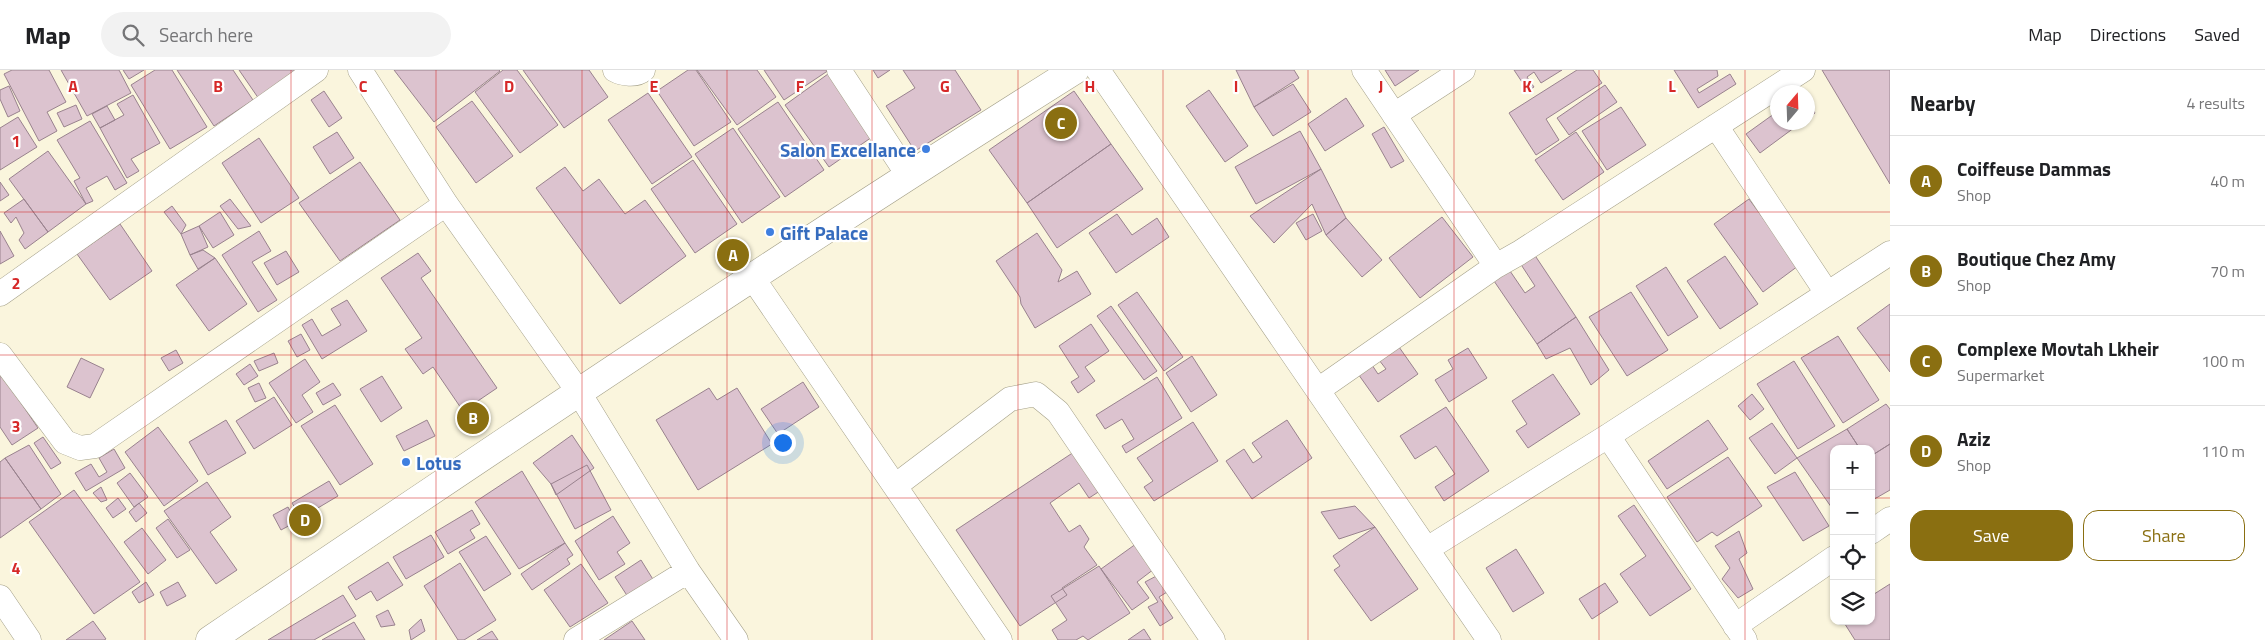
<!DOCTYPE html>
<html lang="en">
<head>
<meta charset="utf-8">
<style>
  body { margin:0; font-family:"Titillium Web",sans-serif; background:#f2f2f2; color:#202124 }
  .controls { position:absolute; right:15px; bottom:15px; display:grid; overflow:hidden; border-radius:10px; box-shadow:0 1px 4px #0004 }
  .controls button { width:45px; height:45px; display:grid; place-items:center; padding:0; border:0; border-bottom:1px solid #e0e0e0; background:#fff; color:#202124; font:25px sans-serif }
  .compass { position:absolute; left:1770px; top:15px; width:45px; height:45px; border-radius:50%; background:#fff; box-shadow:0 1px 4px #0004; rotate:19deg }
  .you { position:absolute; left:782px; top:372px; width:18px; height:18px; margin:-12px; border:4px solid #fff; border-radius:50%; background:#1a73e8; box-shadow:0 0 0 8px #1a73e833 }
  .badge { display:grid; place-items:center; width:32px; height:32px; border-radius:50%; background:#8a6f11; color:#fff; font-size:16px; font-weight:700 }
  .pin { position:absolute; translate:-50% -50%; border:2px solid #fff; box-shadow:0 1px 5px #0006 }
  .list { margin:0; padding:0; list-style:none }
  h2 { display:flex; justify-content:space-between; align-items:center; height:65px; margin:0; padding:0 20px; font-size:21px }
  h2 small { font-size:16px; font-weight:400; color:#757577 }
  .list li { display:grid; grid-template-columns:32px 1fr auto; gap:15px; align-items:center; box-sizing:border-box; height:90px; padding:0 20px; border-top:1px solid #e0e0e0 }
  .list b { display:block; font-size:19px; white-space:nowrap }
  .list p { margin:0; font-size:16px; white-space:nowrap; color:#757577 }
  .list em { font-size:16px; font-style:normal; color:#757577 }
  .actions { display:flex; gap:10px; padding:15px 20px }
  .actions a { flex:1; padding:11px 0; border:1px solid #8a6f11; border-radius:15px; text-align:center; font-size:18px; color:#8a6f11 }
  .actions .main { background:#8a6f11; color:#fff }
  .icon { flex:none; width:28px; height:28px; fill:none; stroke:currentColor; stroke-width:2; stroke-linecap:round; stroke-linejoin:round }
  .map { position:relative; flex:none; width:1890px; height:570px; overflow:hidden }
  header { display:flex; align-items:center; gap:30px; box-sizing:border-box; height:70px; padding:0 25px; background:#fff; border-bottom:1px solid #e0e0e0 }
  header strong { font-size:24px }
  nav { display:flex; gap:28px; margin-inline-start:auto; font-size:18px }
  .search { width:350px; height:45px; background:#f2f2f2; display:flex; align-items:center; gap:12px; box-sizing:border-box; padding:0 18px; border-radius:28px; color:#757577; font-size:19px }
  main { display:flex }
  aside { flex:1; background:#fff }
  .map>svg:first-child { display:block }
  .building { fill:#dcc3cf; stroke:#99828e }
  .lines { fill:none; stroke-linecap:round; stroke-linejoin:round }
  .street-casing { stroke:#a4a089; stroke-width:25 }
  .secondary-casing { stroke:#a4a089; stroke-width:29 }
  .street { stroke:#fff; stroke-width:24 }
  .secondary { stroke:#fff; stroke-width:28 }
  .grid { fill:none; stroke:#d62828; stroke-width:1; stroke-opacity:0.55 }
  .shop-dot { fill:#3f7fe0; stroke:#fff; stroke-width:2 }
  .labels { text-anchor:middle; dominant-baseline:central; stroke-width:4.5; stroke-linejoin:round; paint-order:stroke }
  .shop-label { font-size:19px; font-weight:bold; fill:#366cbe; stroke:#fff; text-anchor:start }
  .grid-label { font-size:16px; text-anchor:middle; font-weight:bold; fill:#d62828; stroke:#fff; stroke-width:4.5; stroke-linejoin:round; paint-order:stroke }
</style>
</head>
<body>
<header>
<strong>Map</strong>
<div class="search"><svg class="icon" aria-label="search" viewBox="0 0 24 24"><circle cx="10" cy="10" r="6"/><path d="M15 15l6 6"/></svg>Search here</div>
<nav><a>Map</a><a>Directions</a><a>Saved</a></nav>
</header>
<main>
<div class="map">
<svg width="1890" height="570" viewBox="0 0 1890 570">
  <rect width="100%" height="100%" fill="#faf5dd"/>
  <path class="building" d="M12 0H49L66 32 47 42 57 61 39 71 4 4Z
    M61 0H119L131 23 87 46Z
    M123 0H144L129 9Z
    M155 0H172L207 57 170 79 131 15Z
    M177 0H233L253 30 214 56Z
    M239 0H302L259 29Z
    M394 0H499L500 1 434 52Z
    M503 0H517L558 55 520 83 475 22Z
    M523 0H589L608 27 564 58Z
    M688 0H696L731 52 694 76 657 21Z
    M697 0H757L776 27 737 55Z
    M764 0H829L784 30Z
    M873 0H890L878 8Z
    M903 0H955L981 40 915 81 886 36 915 18Z
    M1236 0H1294L1299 8 1254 37Z
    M1385 0H1419L1395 16Z
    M1514 0H1562L1541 13 1534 2 1527 7 1534 17 1528 21Z
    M1577 0H1593L1602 13 1546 49 1559 70 1536 85 1509 43Z
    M1674 0H1717L1718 6 1697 19 1699 23 1730 4 1736 14 1698 38Z
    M1822 0H1890V114Z
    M828 4 872 67 829 97 785 35Z
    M1293 14 1311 42 1273 66 1254 37Z
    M1605 15 1617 32 1569 65 1557 48Z
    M9 16 20 41 8 47 0 29V20Z
    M1209 20 1248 76 1225 92 1186 36Z
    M324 21 342 48 329 57 311 30Z
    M1074 21 1111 74 1027 133 989 80Z
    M648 23 692 87 652 114 608 50Z
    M133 25 160 73 131 89 139 101 127 108 100 58 124 45 117 34Z
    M1346 28 1364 56 1325 81 1308 54Z
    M472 31 513 86 476 113 436 57Z
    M778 32 824 100 785 127 738 59Z
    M1808 32 1815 43 1808 49Z
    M76 35 82 49 64 57 57 43Z
    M107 36 115 50 100 58 92 44Z
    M1621 37 1646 75 1607 100 1582 61Z
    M1778 41V52H1802L1760 83 1746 64Z
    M18 47 37 77 0 100V58Z
    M90 51 127 113 115 120 107 106 86 118 93 131 86 134 74 111 80 108 57 70Z
    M1384 57 1404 91 1391 98 1372 64Z
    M733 58 780 127 742 153 695 84Z
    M1300 61 1321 99 1256 134 1235 97Z
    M337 62 354 88 330 104 313 77Z
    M1576 62 1604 102 1563 130 1535 90Z
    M259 68 299 128 261 153 222 93Z
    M1111 74 1143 119 1057 178 1027 133Z
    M48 81 86 134 48 162 9 109Z
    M693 90 737 154 695 183 651 119Z
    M360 92 400 150 340 191 299 133Z
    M565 97 583 121 599 109 625 144 645 130 686 186 620 234 536 118Z
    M1321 99 1346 148 1326 165 1312 134 1274 173 1250 146Z
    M0 112 9 125 0 131Z
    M24 129 48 162 25 179 19 170 24 163 16 147 11 153 4 143Z
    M230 129 251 156 238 159 220 136Z
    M1749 129 1798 196 1763 222 1714 154Z
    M172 136 186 155 181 164 164 142Z
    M220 142 234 165 213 178 199 156Z
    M1117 144 1132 165 1157 148 1169 167 1116 203 1089 163Z
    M1313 144 1322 161 1306 170 1296 153Z
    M1442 147 1473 187 1420 228 1389 188Z
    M1346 148 1382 190 1362 207 1326 165Z
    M120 154 152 201 110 230 77 184Z
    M199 156 208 177 190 185 181 164Z
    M0 161 14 186 0 194Z
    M259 161 271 181 252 192 277 230 258 242 222 185Z
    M1037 163 1062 200 1058 212 1077 201 1091 224 1035 258 1021 234 1020 227 996 191Z
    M203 180 215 188 198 199 190 185Z
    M286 181 299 202 277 215 264 193Z
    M418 183 431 201 421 208 497 318 463 341 433 297 423 304 405 279 422 268 381 208Z
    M1534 184 1576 247 1537 274 1494 211 1510 201 1525 223 1535 216 1520 193Z
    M1725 186 1758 234 1720 259 1687 211Z
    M215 188 247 234 209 261 176 215Z
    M1666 197 1698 247 1668 266 1636 216Z
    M1137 222 1183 287 1164 301 1118 235Z
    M1631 222 1668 280 1627 306 1589 247Z
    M347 230 367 261 322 289 302 255 312 249 322 266 341 255 331 239Z
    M1890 234V302L1857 258Z
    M1111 236 1157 301 1144 310 1097 246Z
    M1576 247 1609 300 1591 315 1570 278 1546 289 1537 274Z
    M1091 254 1109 281 1085 297 1095 311 1078 323 1071 312 1079 307 1059 276Z
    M301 264 310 280 297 287 288 271Z
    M1838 266 1879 330 1843 353 1801 288Z
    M1399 277 1418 304 1378 332 1356 301 1370 292 1378 304 1386 299 1379 290Z
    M1468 278 1487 308 1449 332 1435 310 1453 299 1448 290Z
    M176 280 183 293 169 301 161 288Z
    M274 283 278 293 259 301 254 291Z
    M1192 286 1217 325 1191 342 1166 303Z
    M81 288 104 299 90 328 67 317Z
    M305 289 320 312 302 325 313 342 296 353 269 313Z
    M1794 291 1835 356 1798 379 1757 314Z
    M250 294 258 306 244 315 236 304Z
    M0 302 38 358 12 375 0 357Z
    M1553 304 1580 344 1528 378 1516 361 1527 354 1512 331Z
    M382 306 402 338 381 352 360 319Z
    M1157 307 1182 348 1126 383 1122 376 1134 369 1122 349 1105 359 1096 345Z
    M803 312 819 337 778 364 761 339Z
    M259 313 266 328 255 332 248 318Z
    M333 313 341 325 323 335 316 323Z
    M709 318 717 330 737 318 772 374 698 420 656 350Z
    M1752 324 1764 339 1750 350 1738 336Z
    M274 327 292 355 254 379 236 351Z
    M1886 334 1890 339V374L1871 386V379H1860L1847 359Z
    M335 335 373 394 340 415 301 356Z
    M1446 337 1489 401 1444 431 1435 417 1455 404 1436 376 1415 389 1400 366Z
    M226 350 246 383 208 405 189 372Z
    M427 350 435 366 404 381 396 366Z
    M1287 350 1312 388 1252 429 1226 391 1244 379 1253 393 1262 387 1252 373Z
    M1708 350 1728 379 1667 419 1648 391Z
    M1193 352 1218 391 1154 431 1144 417 1153 411 1137 388Z
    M1772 353 1797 388 1775 404 1749 368Z
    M158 357 198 411 164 436 125 382Z
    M1847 359 1860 379H1834V441L1797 388Z
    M572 365 594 398 556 425 551 414 533 393Z
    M43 367 61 393 51 399 34 373Z
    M1890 374V420L1871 431V386Z
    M29 375 61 424 41 439 5 388Z
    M114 379 125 398 86 421 75 403 91 394 99 407 107 402 99 388Z
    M1077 380 1103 419 1089 428 1079 413 1050 433 1069 462 1080 455 1089 469 1084 477 1097 495 1062 518 1067 525 1020 556 956 460Z
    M1728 387 1762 436 1717 466 1712 462 1697 472 1667 427Z
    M5 388 41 439 0 468V392Z
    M587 395 611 440 575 459 551 414Z
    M522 401 565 473 519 499 475 432Z
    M1795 402 1829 456 1803 471 1767 417Z
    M130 403 148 427 134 437 117 413Z
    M329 411 338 426 301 448 292 433Z
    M207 412 231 447 210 462 237 500 216 514 164 441Z
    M101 417 107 430 101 432 93 423Z
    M74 420 140 512 94 544 29 452Z
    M118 428 126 439 113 448 106 438Z
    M139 433 147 443 136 452 129 442Z
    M1634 435 1691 519 1650 546 1620 504 1646 486 1618 446Z
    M1355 436 1375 457 1339 469 1321 442Z
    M288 437 296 452 281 460 273 445Z
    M472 440 480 454 470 460 475 468 448 484 435 462Z
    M613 446 630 473 617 482 625 494 599 510 575 471Z
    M168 449 190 480 177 488 156 458Z
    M1375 457 1418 519 1371 551 1334 500 1340 496 1333 486Z
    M142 458 166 490 148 504 124 472Z
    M1739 461 1747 483 1739 489 1753 519 1738 528 1722 509 1730 498 1715 476Z
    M431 465 444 487 406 509 393 487Z
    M486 466 511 504 484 521 459 482Z
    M1140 471 1158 496 1137 512 1149 528 1132 540 1101 499Z
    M565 473 573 485 567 489 570 494 532 520 521 504Z
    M1516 479 1544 523 1513 542 1486 498Z
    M641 490 654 511 628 527 615 507Z
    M388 492 403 515 377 531 371 521 356 530 348 517Z
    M460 493 496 550 464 570H458L424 516Z
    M581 494 608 533 570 557 544 520Z
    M1099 496 1130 543 1088 570 1083 566 1076 570H1058L1052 560 1067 550 1051 526Z
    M1162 503 1172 519 1159 527 1173 548 1160 556 1148 537 1158 532 1145 512Z
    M146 512 154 525 139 533 132 522Z
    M178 512 186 526 167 536 160 522Z
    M1605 513 1618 532 1592 549 1579 529Z
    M1890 514V570H1855L1843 551H1871V526Z
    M343 525 356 546 314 570H268Z
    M388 540 395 555 381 557 376 546Z
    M421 549 425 561 411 570 409 560Z
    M93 551 106 569 104 570H66Z
    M632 551 645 570H604Z
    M354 552 365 570H322Z
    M1144 559 1151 570H1128Z
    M492 561 498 570H477Z"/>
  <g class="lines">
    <g class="street-casing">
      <path id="street" d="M360 0 446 134 578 321 688 501 736 570
        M615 0C622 4 636 6 643 0
        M839 0 908 105
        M1098 0 1489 570
        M1364 0 1496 196 1519 183 1803 0
        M1394 45 1463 0
        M1716 56 1827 223
        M752 207 1000 570
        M0 224 316 0
        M0 285 65 372 80 378 95 376 446 134
        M1318 320 1496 196
        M1608 366 1745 570
        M895 416 1010 329 1036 324 1058 342 1213 570
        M1871 462 1890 449
        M1427 479 1608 366 1890 183
        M0 527 29 570
        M1735 556 1834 488
        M576 570 688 501"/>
    </g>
    <g class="secondary-casing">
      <path id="secondary" d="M210 570C496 377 782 184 1075 0"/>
    </g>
    <use href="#street" class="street"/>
    <use href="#secondary" class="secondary"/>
  </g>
  <path class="grid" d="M145 0V570M291 0V570M436 0V570M582 0V570M727 0V570M872 0V570M1018 0V570M1163 0V570M1308 0V570M1454 0V570M1599 0V570M1745 0V570M0 142H1890M0 285H1890M0 428H1834M1871 428H1890"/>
  <g class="shop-dot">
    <circle cx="926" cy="79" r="5"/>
    <circle cx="770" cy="162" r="5"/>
    <circle cx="406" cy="392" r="5"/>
  </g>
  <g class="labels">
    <g class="shop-label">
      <text x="916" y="79" text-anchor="end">Salon Excellance</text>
      <text x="780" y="162">Gift Palace</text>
      <text x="416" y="392">Lotus</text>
    </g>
  </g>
  <g class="grid-label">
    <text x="73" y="22">A</text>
    <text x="218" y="22">B</text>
    <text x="363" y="22">C</text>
    <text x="509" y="22">D</text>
    <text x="654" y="22">E</text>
    <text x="800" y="22">F</text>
    <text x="945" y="22">G</text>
    <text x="1090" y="22">H</text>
    <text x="1236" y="22">I</text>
    <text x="1381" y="22">J</text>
    <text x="1527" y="22">K</text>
    <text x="1672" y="22">L</text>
    <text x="16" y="77">1</text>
    <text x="16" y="219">2</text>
    <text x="16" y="362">3</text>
    <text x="16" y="504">4</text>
  </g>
</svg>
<div class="controls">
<button>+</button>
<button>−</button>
<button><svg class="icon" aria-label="locate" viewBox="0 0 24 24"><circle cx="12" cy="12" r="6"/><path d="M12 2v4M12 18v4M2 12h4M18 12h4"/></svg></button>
<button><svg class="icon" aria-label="layers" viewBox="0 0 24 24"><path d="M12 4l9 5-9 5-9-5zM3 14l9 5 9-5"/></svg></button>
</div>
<svg class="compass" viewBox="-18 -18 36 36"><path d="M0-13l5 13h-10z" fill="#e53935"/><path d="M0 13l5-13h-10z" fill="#757577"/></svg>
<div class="you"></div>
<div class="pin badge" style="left:733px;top:185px">A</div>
<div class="pin badge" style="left:473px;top:348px">B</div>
<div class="pin badge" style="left:1061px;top:53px">C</div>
<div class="pin badge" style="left:305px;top:450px">D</div>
</div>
<aside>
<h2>Nearby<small>4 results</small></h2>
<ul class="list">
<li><span class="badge">A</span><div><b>Coiffeuse Dammas</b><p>Shop</p></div><em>40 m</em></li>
<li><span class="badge">B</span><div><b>Boutique Chez Amy</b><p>Shop</p></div><em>70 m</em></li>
<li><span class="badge">C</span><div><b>Complexe Movtah Lkheir</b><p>Supermarket</p></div><em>100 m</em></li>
<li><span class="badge">D</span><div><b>Aziz</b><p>Shop</p></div><em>110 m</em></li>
</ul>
<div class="actions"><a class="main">Save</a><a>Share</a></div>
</aside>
</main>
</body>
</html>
